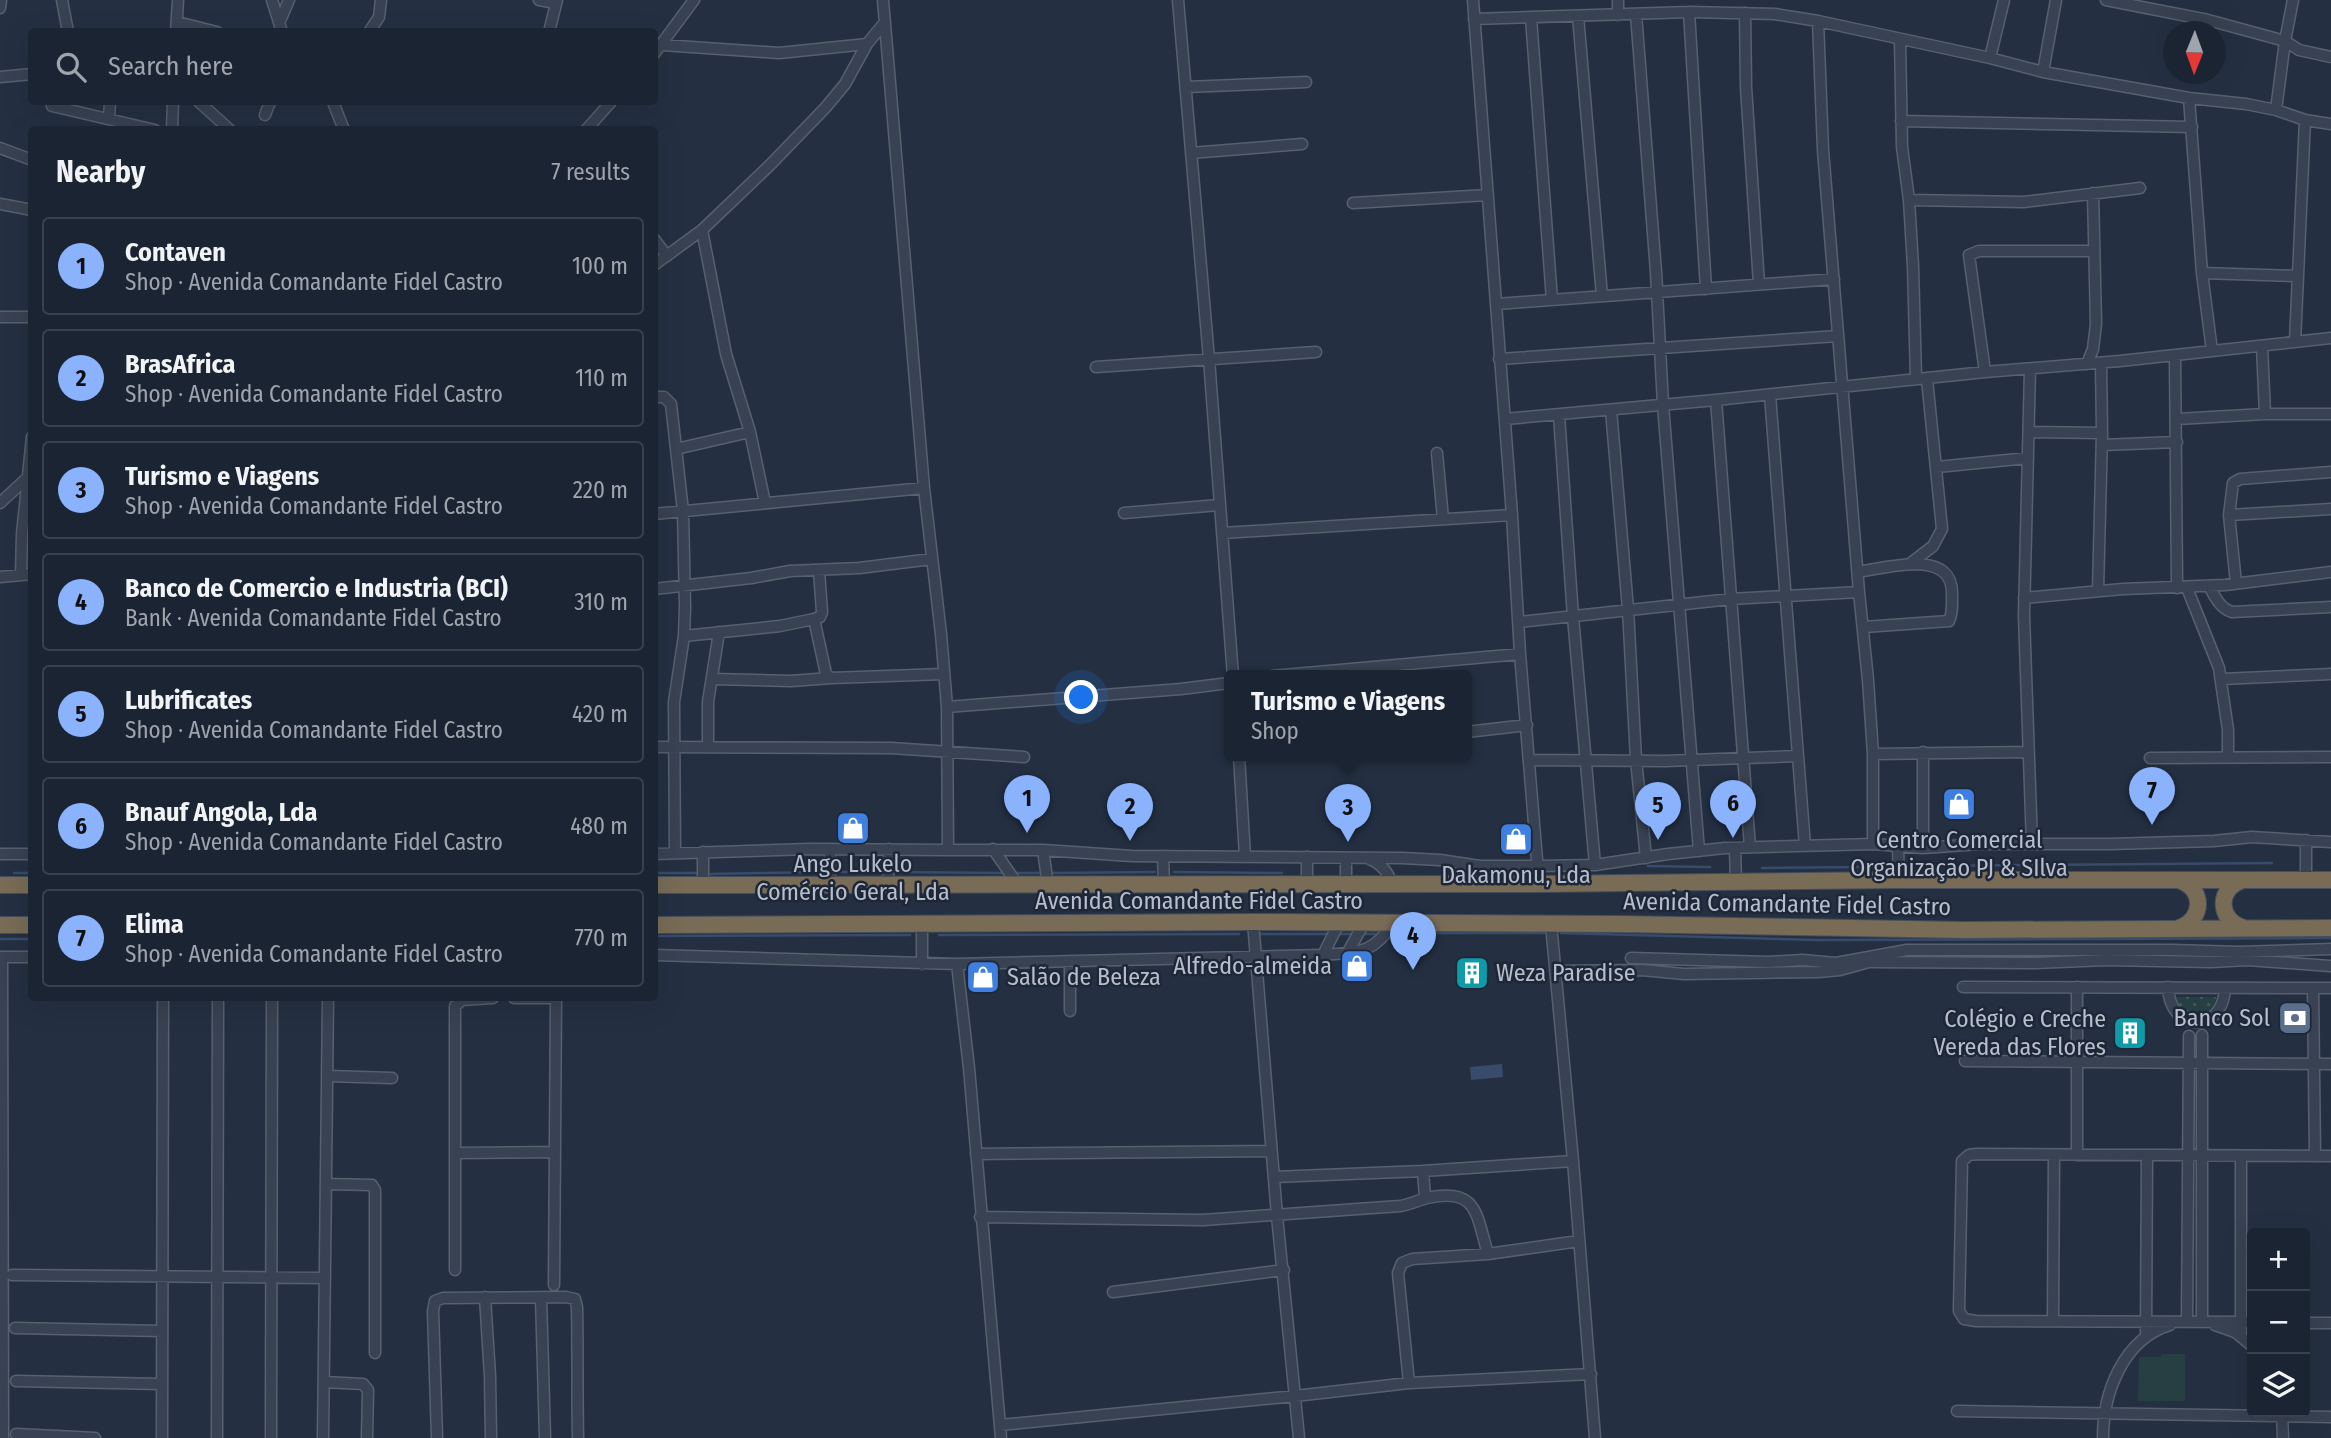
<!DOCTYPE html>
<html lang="en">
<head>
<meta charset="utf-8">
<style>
  body { margin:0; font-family:"Fira Sans Condensed",sans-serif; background:#28303e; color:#f1f3f6 }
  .controls { position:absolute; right:21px; bottom:21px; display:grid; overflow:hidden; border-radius:7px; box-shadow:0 7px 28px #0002 }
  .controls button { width:63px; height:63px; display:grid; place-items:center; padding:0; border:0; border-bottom:2px solid #39414d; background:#1b2432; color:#f1f3f6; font:35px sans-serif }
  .compass { position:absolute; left:2163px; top:21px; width:63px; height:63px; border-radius:50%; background:#1b2432; box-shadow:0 7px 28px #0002; rotate:181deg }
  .you { position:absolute; left:1082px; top:698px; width:24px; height:24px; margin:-18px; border:5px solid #fff; border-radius:50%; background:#1a73e8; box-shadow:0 0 0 10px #1a73e833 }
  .badge { display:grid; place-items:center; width:46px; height:46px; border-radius:50%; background:#8ab2fd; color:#111; font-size:23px; font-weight:700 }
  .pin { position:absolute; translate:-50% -58px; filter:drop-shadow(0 2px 4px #0008) }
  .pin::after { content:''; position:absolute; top:37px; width:24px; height:21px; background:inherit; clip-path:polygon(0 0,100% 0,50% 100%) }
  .popup { position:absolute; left:1224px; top:670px; width:248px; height:91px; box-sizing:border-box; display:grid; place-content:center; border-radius:7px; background:#1b2432; filter:drop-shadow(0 2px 5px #0005); font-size:23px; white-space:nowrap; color:#a0a4ac }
  .popup b { font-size:26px; color:#f1f3f6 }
  .popup::after { content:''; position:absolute; left:50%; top:100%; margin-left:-14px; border:14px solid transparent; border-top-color:#1b2432 }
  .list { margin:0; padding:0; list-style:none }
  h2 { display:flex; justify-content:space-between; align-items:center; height:91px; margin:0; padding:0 28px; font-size:30px }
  h2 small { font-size:23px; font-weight:400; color:#a0a4ac }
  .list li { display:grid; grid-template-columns:46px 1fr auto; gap:21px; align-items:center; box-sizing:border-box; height:98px; margin:0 14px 14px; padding:0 14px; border:2px solid #39414d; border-radius:7px }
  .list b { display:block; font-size:26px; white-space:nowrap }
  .list p { margin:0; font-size:23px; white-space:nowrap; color:#a0a4ac }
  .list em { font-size:23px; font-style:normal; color:#a0a4ac }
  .icon { flex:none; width:38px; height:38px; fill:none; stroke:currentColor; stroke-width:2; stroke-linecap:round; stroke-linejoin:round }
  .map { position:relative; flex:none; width:2331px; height:1438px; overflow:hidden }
  .search { position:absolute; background:#1b2432; box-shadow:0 7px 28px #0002; left:28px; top:28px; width:630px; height:77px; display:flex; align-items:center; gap:18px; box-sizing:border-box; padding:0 24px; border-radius:7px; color:#a0a4ac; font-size:26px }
  .panel { position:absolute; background:#1b2432; box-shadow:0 7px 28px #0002; left:28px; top:126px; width:630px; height:875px; border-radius:7px }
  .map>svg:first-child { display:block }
  .grass { fill:url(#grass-dots) }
  .park { fill:#273f43 }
  .water { fill:#384b6a }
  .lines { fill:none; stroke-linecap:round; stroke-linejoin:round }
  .stream { stroke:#384b6a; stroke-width:2.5 }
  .minor-casing { stroke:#57606f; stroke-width:13 }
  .highway-casing { stroke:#444d5c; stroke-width:18 }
  .minor { stroke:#394252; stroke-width:10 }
  .highway { stroke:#786c56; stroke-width:16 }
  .labels { text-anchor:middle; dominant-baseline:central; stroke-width:5; stroke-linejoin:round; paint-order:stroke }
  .poi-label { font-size:24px; fill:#b6becc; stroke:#1e2737 }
  .street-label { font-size:24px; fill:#b6becc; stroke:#1e2737 }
</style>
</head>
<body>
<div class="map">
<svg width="2331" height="1438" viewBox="0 0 2331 1438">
  <defs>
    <pattern id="grass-dots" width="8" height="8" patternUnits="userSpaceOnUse" patternTransform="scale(1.75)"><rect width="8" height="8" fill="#273f43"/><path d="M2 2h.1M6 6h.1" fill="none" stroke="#44595d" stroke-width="1.8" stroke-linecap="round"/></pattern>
  </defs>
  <rect width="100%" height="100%" fill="#243042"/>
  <path class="grass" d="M2175 997H2216C2213 1024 2179 1024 2175 997Z"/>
  <path class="park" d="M2162 1354H2185V1401H2138L2139 1357H2161Z"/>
  <path class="water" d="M1502 1064 1503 1077 1471 1080 1470 1067Z"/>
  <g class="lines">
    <path class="stream" d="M1648 866 1710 867
      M1920 866 2272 863
      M1762 868 1869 867
      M833 872H882
      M893 872 1002 873
      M1174 872 1282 873
      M14 873H32
      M654 873H700
      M1015 873H1041
      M1053 873 1155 872
      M707 874 826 872
      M1414 933H1544
      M1561 933 1819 940 2331 938
      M1257 934H1331
      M1337 934H1355
      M1362 934H1380
      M1390 934 1403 933
      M939 935 1239 934
      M654 936 910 935
      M0 939H32"/>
    <g class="minor-casing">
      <path id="minor" d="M62 0 68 32
        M272 0 282 32
        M539 0 556 3
        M883 0 924 488 941 634 947 707 948 850H1043L1132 856 1402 858 1440 860 1480 866H1539L1595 865 1668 854 1725 848 1873 844 1923 848 1979 844H2110L2214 841 2252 837 2331 842
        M1178 0 1209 359 1233 676
        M1473 0 1512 515 1520 654 1539 884
        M2106 0 2208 20 2285 41 2299 50 2331 57
        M0 8 1 0
        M1689 12 1706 289
        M1745 13 1746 87 1759 284
        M1636 14 1656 272 1663 405 1699 851
        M1618 15V0
        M1578 16 1602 296
        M1531 18 1552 300
        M1474 19 1689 12 1775 14 1818 21 1990 58 2043 72 2189 98 2246 104 2276 110 2305 120 2331 124
        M280 21 289 0
        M1818 21 1823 150 1859 592 1868 680 1873 754V844
        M177 22 217 32
        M550 28 557 0
        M176 32 178 0
        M369 32 379 17 381 0
        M1900 40 1902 147 1909 200 1913 266 1916 379
        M662 45 779 53 867 44
        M654 54 694 0
        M1990 58 2004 0
        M2043 72 2056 0
        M0 77 32 74
        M1186 87 1306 82
        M2189 98 2202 273 2212 351
        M199 102 230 130
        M333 102 344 130
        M52 106 155 130
        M2276 110 2285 41 2293 0
        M265 115 270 102
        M109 118 110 102
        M1901 121 2192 127
        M172 130 173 102
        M586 130 611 102
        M0 148 32 160
        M1191 153 1302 144
        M1909 200 2024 202 2140 188
        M1353 203 1488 195
        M0 204 32 210
        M702 230 726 354 750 432 765 503
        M654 239 667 256
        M654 265 702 230 770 165 826 107 845 84 867 44 885 22
        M2202 273 2298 276
        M1497 304 1834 279
        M0 317H32
        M2295 342 2305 120
        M2262 346 2265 414
        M2175 355 2177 588
        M1499 359 1838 336
        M2087 364 2093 349 2096 324 2093 193
        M1096 367 1316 352
        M2030 369 2024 616 2032 844
        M1985 372 1969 255 1979 251H2094
        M1770 395 1805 846
        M654 397H664L671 404 683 511 685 607 684 636 674 702 675 853
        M1716 400 1750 847
        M1611 410 1628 609 1636 760 1646 858
        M1559 415 1573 617 1595 865
        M1505 419 1716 400 1985 372 2120 361 2331 338
        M2177 419 2265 414H2331
        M2029 432 2102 433
        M2102 445 2177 442
        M676 449 750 432
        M1437 453 1443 519
        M1937 467 2028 458
        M0 503 27 478
        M1124 513 1219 505
        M654 514 924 488
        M2229 515 2331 509
        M1222 533 1512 515
        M1911 563 1933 546 1942 529 1927 379
        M1858 572C1885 568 1952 548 1952 593 1952 603 1953 613 1949 621L1864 627
        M21 575 22 534 32 437
        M0 577 32 574
        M2236 583 2229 515 2233 483 2240 479 2331 472
        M2209 586C2215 597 2220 608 2232 612L2331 607
        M2187 588 2219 668 2228 730V758
        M654 589 751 578 790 571 859 568 932 559
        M2098 591 2102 433 2101 363
        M2024 598 2123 589 2225 585 2331 572
        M814 619 820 617 822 612 819 571
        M1519 622 1731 599 1859 592
        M684 636 780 626 814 619 826 674 831 678 791 681 713 679
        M1272 676 1520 654
        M831 678 944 674
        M2222 679 2331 674
        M947 707 1181 689 1229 683
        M1467 732 1527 725
        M708 746V702L719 632
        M654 747 891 748 1024 757
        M1923 752V848
        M1873 754 2028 752
        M1239 756 1245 856
        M2150 758 2331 757
        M1530 760 1665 761 1798 756
        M2306 840V880
        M1898 847 1899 880
        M1735 848 1736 882
        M830 849V885
        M993 849 1018 885
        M1043 850 1048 885
        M703 852V885
        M0 854H32
        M654 854 809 849 948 850
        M1163 856 1164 885
        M1369 859C1381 863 1388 872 1392 884
        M1307 884V857
        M1346 884V858
        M888 885 889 849
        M1253 922 1277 1216 1299 1438
        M922 924V964
        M1551 924 1573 1161 1595 1438
        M1348 952 1364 923
        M654 955 957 964 1323 955C1357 952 1373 955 1393 923
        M1323 955 1339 923
        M0 957H32
        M2 957 3 1438
        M1631 958 1768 962 1802 960 1836 963 1907 950H2172L2239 952 2331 949
        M1070 961V1011
        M1871 962 2035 963 2106 960 2211 962 2248 960 2331 966
        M957 964 969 1068 1001 1438
        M1555 971 1642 970 1684 974 1818 972 1840 970 1876 960
        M1963 987 2331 988
        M2168 987C2170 1034 2223 1034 2225 988
        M2313 988 2315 1156
        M514 998H556
        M1965 1061 2331 1064
        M328 1076 392 1078
        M455 1153 555 1152
        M976 1154 1271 1151
        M2077 1155V987
        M1423 1171 1425 1198
        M1274 1177 1423 1171 1573 1161
        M326 1184 372 1185 375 1190V1353
        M980 1217 1203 1220 1400 1206C1410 1205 1418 1200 1427 1198 1478 1187 1476 1214 1488 1254
        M455 1270V1006L462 1000 493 998
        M12 1275 325 1278
        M554 1285 556 998
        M1113 1292 1284 1270
        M485 1297 490 1376 491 1438
        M541 1297 545 1438
        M2053 1321 2054 1155
        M2187 1321 2189 1036
        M2202 1321V1035
        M2252 1322 1976 1321 1964 1319 1959 1311 1962 1161 1969 1155 1977 1154 2331 1156
        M2305 1323H2331
        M2215 1325 2235 1332 2252 1346
        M15 1328 162 1331
        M2241 1336V1156
        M2146 1337 2147 1155
        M16 1381 162 1384
        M324 1382 363 1384 368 1390 367 1438
        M1409 1383 1398 1273 1402 1263 1412 1259 1488 1254 1579 1241
        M1957 1411 2331 1417
        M2282 1412 2283 1438
        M1000 1425 1295 1396 1409 1383 1591 1374
        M16 1434 95 1438
        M162 1438 163 998
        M217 1438 218 998
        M271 1438 272 998
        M323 1438 328 998
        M437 1438 433 1311 435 1301 443 1298 566 1297 575 1299 577 1307C578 1351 577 1394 578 1438
        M2103 1438C2103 1393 2123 1339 2170 1325"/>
    </g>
    <g class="highway-casing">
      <path id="highway" d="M2178 880C2204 887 2205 919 2179 928
        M2243 880C2216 888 2218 921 2244 928
        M0 885H32
        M654 885 1539 884 1899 880H2331
        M0 925H32
        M654 925 1253 922 1618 924 1965 930 2331 928"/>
    </g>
    <use href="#minor" class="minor"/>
    <use href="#highway" class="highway"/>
  </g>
  <defs>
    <g id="shop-square" transform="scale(1.75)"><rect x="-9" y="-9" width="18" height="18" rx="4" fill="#3f7fe0" stroke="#1e2737"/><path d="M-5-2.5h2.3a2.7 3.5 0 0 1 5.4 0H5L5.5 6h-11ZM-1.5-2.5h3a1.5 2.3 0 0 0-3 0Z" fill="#fff"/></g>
    <g id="building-square" transform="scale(1.75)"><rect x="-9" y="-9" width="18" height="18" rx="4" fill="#0f9aa8" stroke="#1e2737"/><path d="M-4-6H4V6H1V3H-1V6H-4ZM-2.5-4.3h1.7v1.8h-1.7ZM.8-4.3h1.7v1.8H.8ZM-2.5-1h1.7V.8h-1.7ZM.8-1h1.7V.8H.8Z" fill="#fff"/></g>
    <g id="bank-square" transform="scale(1.75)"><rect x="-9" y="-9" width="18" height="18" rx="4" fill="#5c6f8a" stroke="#1e2737"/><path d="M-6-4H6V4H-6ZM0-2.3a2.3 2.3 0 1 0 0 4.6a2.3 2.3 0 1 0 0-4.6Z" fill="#fff"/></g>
  </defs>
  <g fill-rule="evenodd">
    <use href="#shop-square" x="1959" y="804"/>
    <use href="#shop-square" x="853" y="828"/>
    <use href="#shop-square" x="1516" y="839"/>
    <use href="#shop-square" x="1357" y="966"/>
    <use href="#building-square" x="1472" y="973"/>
    <use href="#shop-square" x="983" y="977"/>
    <use href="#bank-square" x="2295" y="1018"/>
    <use href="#building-square" x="2130" y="1033"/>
  </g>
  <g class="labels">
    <g class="poi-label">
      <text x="1959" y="840">Centro Comercial<tspan x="1959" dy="28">Organização PJ &amp; SIlva</tspan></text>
      <text x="853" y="864">Ango Lukelo<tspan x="853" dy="28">Comércio Geral, Lda</tspan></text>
      <text x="1516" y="875">Dakamonu, Lda</text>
      <text x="1332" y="966" text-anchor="end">Alfredo-almeida</text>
      <text x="1496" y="973" text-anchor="start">Weza Paradise</text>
      <text x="1007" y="977" text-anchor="start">Salão de Beleza</text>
      <text x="2270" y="1018" text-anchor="end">Banco Sol</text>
      <text x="2106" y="1019" text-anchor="end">Colégio e Creche<tspan x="2106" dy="28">Vereda das Flores</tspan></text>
    </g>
    <g class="street-label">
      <text x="1199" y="901">Avenida Comandante Fidel Castro</text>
      <text transform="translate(1787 904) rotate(1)">Avenida Comandante Fidel Castro</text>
    </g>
  </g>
</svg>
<div class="controls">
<button>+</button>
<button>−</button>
<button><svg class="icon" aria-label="layers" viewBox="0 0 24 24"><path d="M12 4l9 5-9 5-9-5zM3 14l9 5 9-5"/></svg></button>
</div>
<svg class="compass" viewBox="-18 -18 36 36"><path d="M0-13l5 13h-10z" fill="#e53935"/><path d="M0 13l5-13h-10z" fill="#a0a4ac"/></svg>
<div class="you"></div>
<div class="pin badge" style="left:1027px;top:833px">1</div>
<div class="pin badge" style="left:1130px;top:841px">2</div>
<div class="pin badge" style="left:1348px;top:842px">3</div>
<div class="popup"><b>Turismo e Viagens</b>Shop</div>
<div class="pin badge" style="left:1413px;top:970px">4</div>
<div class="pin badge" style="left:1658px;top:840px">5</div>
<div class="pin badge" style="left:1733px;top:838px">6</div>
<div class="pin badge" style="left:2152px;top:825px">7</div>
<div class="search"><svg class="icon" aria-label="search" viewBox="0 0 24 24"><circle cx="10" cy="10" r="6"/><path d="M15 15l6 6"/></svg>Search here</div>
<section class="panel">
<h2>Nearby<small>7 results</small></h2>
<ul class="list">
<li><span class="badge">1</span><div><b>Contaven</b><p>Shop · Avenida Comandante Fidel Castro</p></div><em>100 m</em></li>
<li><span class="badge">2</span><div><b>BrasAfrica</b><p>Shop · Avenida Comandante Fidel Castro</p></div><em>110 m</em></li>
<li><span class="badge">3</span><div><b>Turismo e Viagens</b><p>Shop · Avenida Comandante Fidel Castro</p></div><em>220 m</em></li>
<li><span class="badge">4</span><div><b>Banco de Comercio e Industria (BCI)</b><p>Bank · Avenida Comandante Fidel Castro</p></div><em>310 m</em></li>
<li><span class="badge">5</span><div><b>Lubrificates</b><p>Shop · Avenida Comandante Fidel Castro</p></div><em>420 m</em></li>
<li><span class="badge">6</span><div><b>Bnauf Angola, Lda</b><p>Shop · Avenida Comandante Fidel Castro</p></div><em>480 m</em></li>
<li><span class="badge">7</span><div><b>Elima</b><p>Shop · Avenida Comandante Fidel Castro</p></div><em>770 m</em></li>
</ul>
</section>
</div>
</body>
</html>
